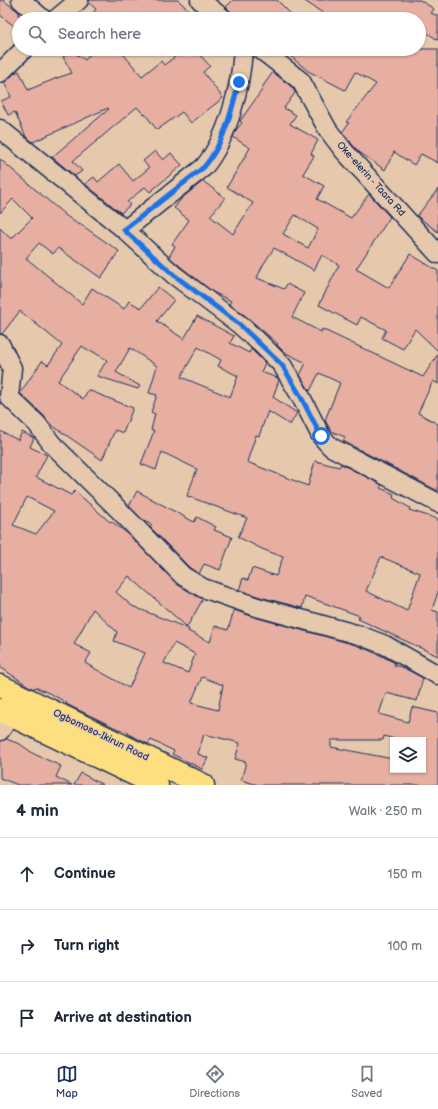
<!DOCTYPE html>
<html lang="en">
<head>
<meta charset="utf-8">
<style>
  body { margin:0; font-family:"Balsamiq Sans",sans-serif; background:#f2f2f3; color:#1f2937 }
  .controls { position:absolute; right:12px; bottom:12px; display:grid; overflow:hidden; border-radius:0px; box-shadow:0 1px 3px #0004 }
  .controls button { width:36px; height:36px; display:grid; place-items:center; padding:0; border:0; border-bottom:1px solid #e0e1e3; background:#fff; color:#1f2937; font:20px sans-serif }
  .stop { position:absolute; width:12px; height:12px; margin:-9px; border:3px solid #1a73e8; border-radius:50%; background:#fff }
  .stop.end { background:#1a73e8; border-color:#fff; box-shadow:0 1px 4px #0008 }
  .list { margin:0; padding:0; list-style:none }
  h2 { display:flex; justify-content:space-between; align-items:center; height:52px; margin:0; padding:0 16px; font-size:17px }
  h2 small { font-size:13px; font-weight:400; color:#747a83 }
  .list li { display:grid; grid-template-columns:26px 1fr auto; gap:12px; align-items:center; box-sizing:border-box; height:72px; padding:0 16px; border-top:1px solid #e0e1e3 }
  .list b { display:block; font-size:15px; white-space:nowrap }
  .list em { font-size:13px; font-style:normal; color:#747a83 }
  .icon { flex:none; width:22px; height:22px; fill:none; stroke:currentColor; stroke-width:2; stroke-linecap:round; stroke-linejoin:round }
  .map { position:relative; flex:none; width:438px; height:785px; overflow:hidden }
  .search { position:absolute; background:#fff; box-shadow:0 1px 3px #0004; left:12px; right:12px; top:12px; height:44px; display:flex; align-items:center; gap:10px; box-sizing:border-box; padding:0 14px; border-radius:22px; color:#747a83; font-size:15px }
  .sheet { height:268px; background:#fff }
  nav { display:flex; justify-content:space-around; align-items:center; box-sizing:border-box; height:56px; border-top:1px solid #e0e1e3; background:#fff; font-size:11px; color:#747a83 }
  nav a { display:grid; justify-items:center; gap:2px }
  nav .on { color:#1b2f5e }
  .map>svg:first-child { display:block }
  .building { fill:#e7aea2; stroke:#1b2f5e; fill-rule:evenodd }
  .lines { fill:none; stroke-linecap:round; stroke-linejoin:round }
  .minor-casing { stroke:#1b2f5e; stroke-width:21 }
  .major-casing { stroke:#1b2f5e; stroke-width:25 }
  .minor { stroke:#e6c9ad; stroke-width:18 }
  .major { stroke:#fedf80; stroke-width:22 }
  .route { stroke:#1a73e8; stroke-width:5 }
  .labels { text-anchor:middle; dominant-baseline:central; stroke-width:3; stroke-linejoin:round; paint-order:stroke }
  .street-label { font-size:10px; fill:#1b2f5e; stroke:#e6c9ad }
</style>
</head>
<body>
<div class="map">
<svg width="438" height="785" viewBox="0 0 438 785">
  <rect width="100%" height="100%" fill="#e6c9ad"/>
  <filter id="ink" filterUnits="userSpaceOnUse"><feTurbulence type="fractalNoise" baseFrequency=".025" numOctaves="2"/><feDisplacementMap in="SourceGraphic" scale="8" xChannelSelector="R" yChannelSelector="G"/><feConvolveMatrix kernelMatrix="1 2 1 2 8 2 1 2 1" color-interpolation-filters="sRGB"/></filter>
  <g filter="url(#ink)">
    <path class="building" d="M0 0H3L19 12V30L0 15Z
      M89 0H178L198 19H88L96 9 89 3Z
      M233 0H277L296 19H234V15L226 7Z
      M303 0H420L434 9 431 13 438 16V40L421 29 419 32V19H405L398 14 395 19H332Z
      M95 49H129L124 55 142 76 161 61 164 65 185 49H206L200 55 210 66 203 72 223 98 191 123 182 112 157 130 145 114 144 115 137 107 73 161 82 171 75 176 52 157 109 109 108 108 33 142 26 137 15 112 8 115 1 101 11 97 4 82 15 73 19 71 28 90 57 78 72 73 63 57 72 51 85 60Z
      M282 49H438V163L421 154 414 165 394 152 385 170 359 152 350 142 351 141 342 132 349 123 346 122 376 84 355 72 345 90 308 71Z
      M273 72 293 88 295 93 284 108 296 115 290 124 318 140 311 154 314 156 303 174 324 186 317 199 351 218 369 194 390 217 356 269 389 288 410 254 438 271V351L415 329 403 349 382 338 386 330 361 317 357 325 319 305 339 265 322 255 314 270 274 248 263 265 257 278 284 289 287 284 304 293 292 317 321 332 322 329 423 377 438 354V384L433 381 418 413 438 424V491L343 441 345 437 331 431 325 420 340 383 319 373 310 391 309 390 300 375 306 363 284 352 277 345 278 344 247 317 229 304 231 301 213 292 181 267 169 257 175 246 172 244 189 220 174 208 182 198 203 181 225 198 210 216 233 234 253 203 227 187 250 148 233 137 236 130 242 123 240 121 262 90 261 89ZM295 215 318 229 308 248 283 234Z
      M155 151 163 160 171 153 182 165 150 192 145 187 127 202 130 205 121 213 85 184 94 177 98 182 119 164 133 181 149 168 143 161Z
      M0 159 65 215 79 225 80 224 119 251 101 278 58 248 53 254 39 243 26 258 82 304 92 288 124 309 129 301 141 308 158 287 174 300 157 321 184 339 197 316 234 336 230 343 249 353 251 349 265 363 261 372 278 378 279 380 273 397 297 413 290 425 268 411 259 436 256 435 247 462 308 486 315 461 339 467 341 464 382 485 380 488 394 494 393 498 410 508 409 510 438 519V592L432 610 438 612V656L358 619 360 616 305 596 302 608 260 597 239 590 243 578 248 580 252 568 276 576 283 557 262 549 238 537 247 518 187 496 197 469 162 452 156 470 141 464 154 431 151 430 155 414 151 412 157 395 149 393 157 366 130 348 116 372 140 386 138 389 97 376 107 360 90 350 89 351 82 346 58 381 83 399 88 390 133 408 123 433 115 430 102 460 50 424 44 416 20 393 42 361 48 365 62 345 20 311 2 334H0V228L11 239 32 218 13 199 0 213ZM198 347 221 360 218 366 238 376 230 397 181 377ZM381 557 420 573 407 611 366 591Z
      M438 189V232L417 216Z
      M0 431 18 440 22 432 34 438 30 447 47 455 36 477 71 495 75 491 110 522 111 521 127 533 176 583 203 599 187 627 129 576 116 592 132 606 189 629 188 631 210 642 215 626 228 630 234 610 254 617 356 645 380 655 395 663 394 665 404 668 423 678 417 701 386 693 379 714 408 722 412 707 438 713V785H258L241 780 246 762 235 759 240 743 204 734 198 754 208 758 202 769 172 754 174 751 151 740 148 744 128 734 129 732 118 729 66 704 67 703 53 695 35 687 34 689 30 687 0 667ZM27 497 54 511 36 534 13 525ZM93 609 117 632 114 641 145 653 129 688 85 663 91 653 74 644ZM174 643 195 654 188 673 164 663ZM202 677 223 685 218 710 191 703ZM384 736 398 740H423V770H393V759L331 747V740H383Z
      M137 491 194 522 197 517 216 527 214 530 232 537 220 570 204 564 199 574 190 568 150 527 152 525 144 521 129 506Z
      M6 739 20 744 34 754 61 766 56 777 72 785H18L0 778V741Z
      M81 773 103 785H74Z"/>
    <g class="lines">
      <g class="minor-casing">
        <path id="minor" d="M21 0 43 19
          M200 0 224 19
          M56 19 79 0
          M260 49 301 81 328 130 344 151 438 254
          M0 73 24 49
          M0 129 125 230 174 275 240 325 260 343 282 365 300 395 321 436 331 447 438 503
          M125 230 204 167C228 138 241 86 243 49
          M0 344 12 368 9 397 37 424 52 444 117 508 183 576 203 588 257 607 359 635 385 645 438 675
          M0 731 12 715"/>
      </g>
      <g class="major-casing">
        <path id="major" d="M0 686 203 785
          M0 710 157 785"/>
      </g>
      <use href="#minor" class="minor"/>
      <use href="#major" class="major"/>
    </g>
  </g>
  <g class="lines" filter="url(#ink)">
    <path class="route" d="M239 82C231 112 225 142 204 167L124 230 174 275 240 325 260 344 282 365 300 395 321 436"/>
  </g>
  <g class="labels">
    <g class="street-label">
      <text transform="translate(371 179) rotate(48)">Oke-elerin - Taara Rd</text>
      <text transform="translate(101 735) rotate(26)">Ogbomoso-Ikirun Road</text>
    </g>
  </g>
</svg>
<div class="controls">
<button><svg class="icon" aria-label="layers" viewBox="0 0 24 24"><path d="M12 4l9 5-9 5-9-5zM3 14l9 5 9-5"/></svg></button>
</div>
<div class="stop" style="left:321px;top:436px"></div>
<div class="stop end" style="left:239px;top:82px"></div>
<div class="search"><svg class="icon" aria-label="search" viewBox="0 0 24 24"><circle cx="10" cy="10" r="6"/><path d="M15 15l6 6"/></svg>Search here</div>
</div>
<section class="sheet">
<h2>4 min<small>Walk · 250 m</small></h2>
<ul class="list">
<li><svg class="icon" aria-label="ahead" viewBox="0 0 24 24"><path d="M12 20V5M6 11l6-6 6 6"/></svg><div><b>Continue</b></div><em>150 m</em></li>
<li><svg class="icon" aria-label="right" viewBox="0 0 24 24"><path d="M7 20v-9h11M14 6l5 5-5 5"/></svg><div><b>Turn right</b></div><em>100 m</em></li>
<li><svg class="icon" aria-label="arrive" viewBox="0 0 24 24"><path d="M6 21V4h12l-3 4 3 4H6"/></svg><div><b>Arrive at destination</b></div></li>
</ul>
</section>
<nav>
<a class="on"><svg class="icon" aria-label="map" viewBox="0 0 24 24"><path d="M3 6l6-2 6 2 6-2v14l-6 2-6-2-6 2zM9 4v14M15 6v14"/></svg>Map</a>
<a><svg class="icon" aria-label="directions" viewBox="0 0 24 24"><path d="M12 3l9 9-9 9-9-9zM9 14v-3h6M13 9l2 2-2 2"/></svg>Directions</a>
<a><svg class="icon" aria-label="saved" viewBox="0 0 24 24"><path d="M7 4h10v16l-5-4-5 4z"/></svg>Saved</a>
</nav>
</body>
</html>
